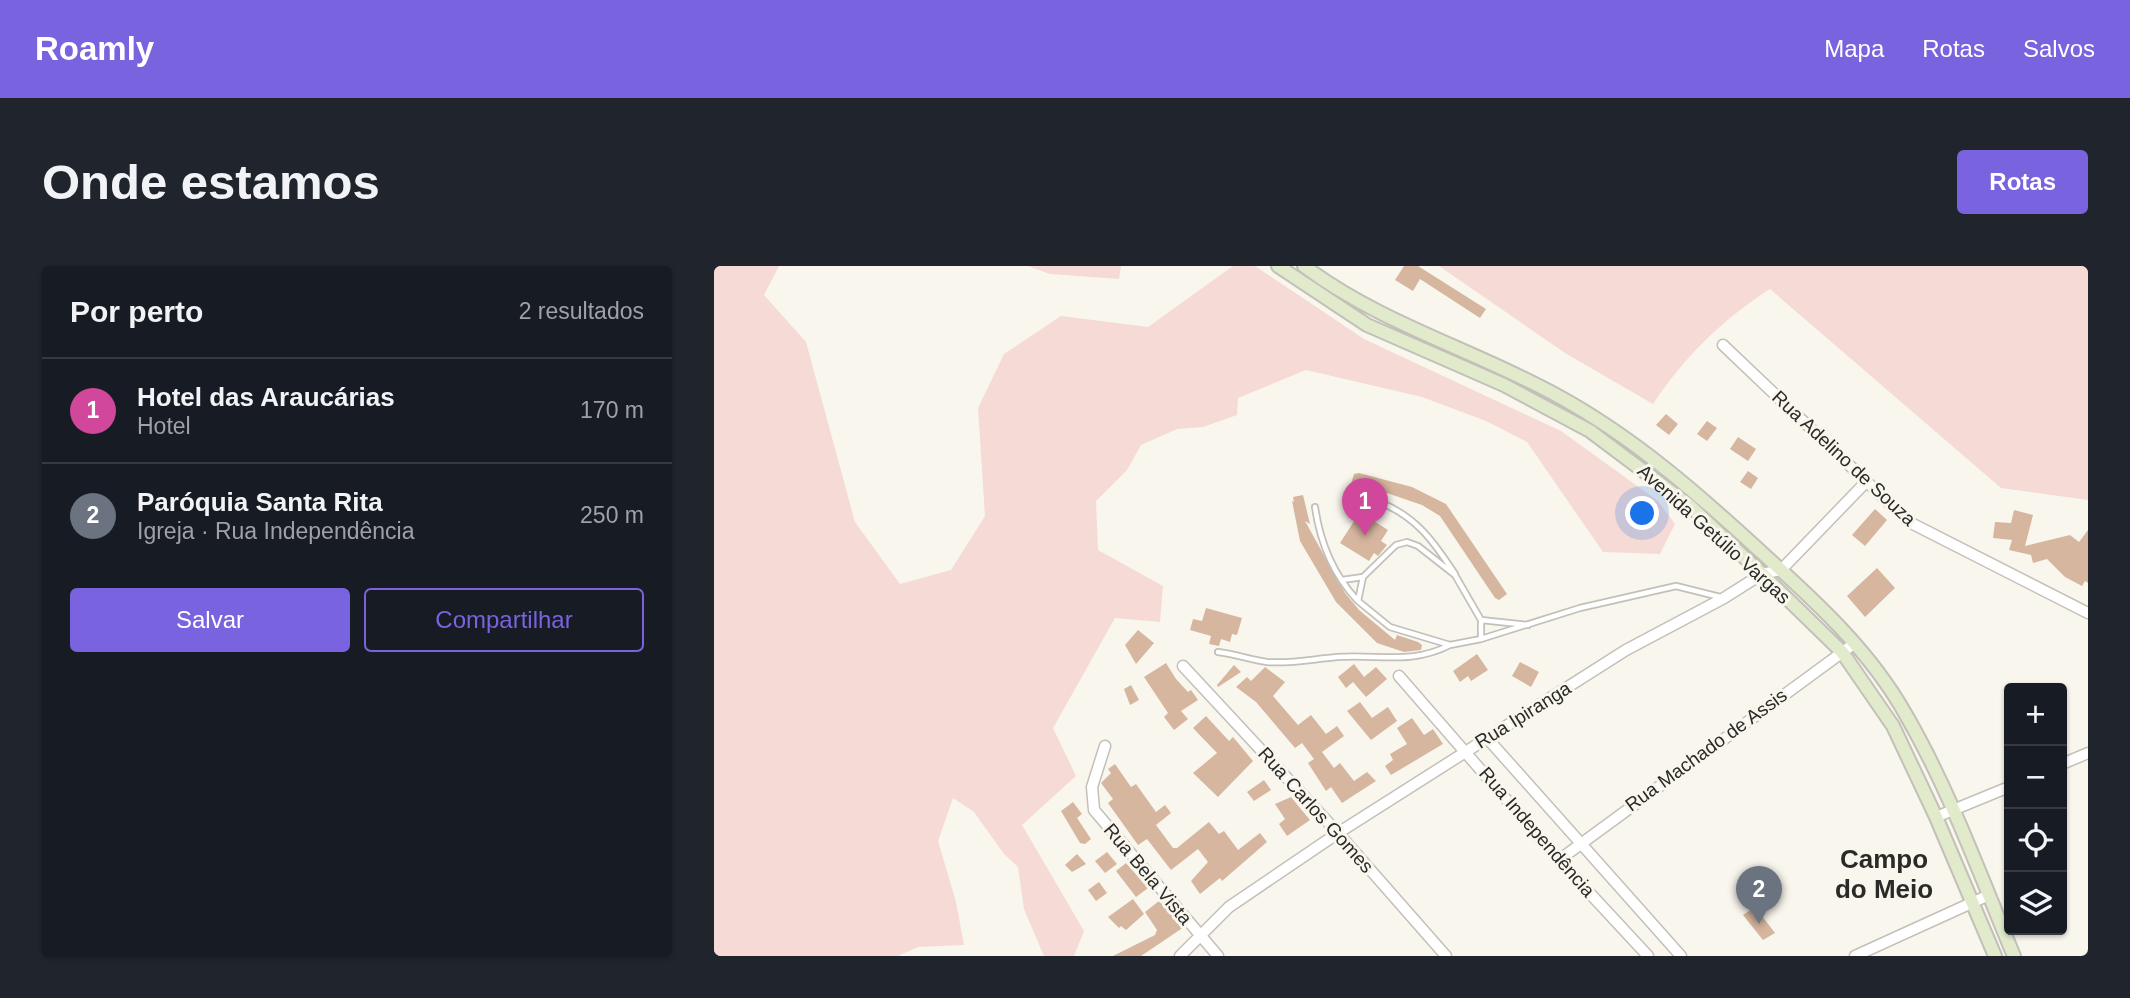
<!DOCTYPE html>
<html lang="pt">
<head>
<meta charset="utf-8">
<style>
  body { margin:0; font-family:Helvetica,sans-serif; background:#20242c; color:#f1f3f6 }
  .controls { position:absolute; right:21px; bottom:21px; display:grid; overflow:hidden; border-radius:7px; box-shadow:0 2px 5px #0004 }
  .controls button { width:63px; height:63px; display:grid; place-items:center; padding:0; border:0; border-bottom:2px solid #363941; background:#171b24; color:#f1f3f6; font:35px sans-serif }
  .you { position:absolute; left:929px; top:248px; width:24px; height:24px; margin:-18px; border:5px solid #fff; border-radius:50%; background:#1a73e8; box-shadow:0 0 0 10px #1a73e833 }
  .badge { display:grid; place-items:center; width:46px; height:46px; border-radius:50%; background:#7963de; color:#fff; font-size:23px; font-weight:700 }
  .pin { position:absolute; translate:-50% -58px; filter:drop-shadow(0 2px 4px #0008) }
  .pin::after { content:''; position:absolute; top:37px; width:24px; height:21px; background:inherit; clip-path:polygon(0 0,100% 0,50% 100%) }
  .list { margin:0; padding:0; list-style:none }
  h2 { display:flex; justify-content:space-between; align-items:center; height:91px; margin:0; padding:0 28px; font-size:30px }
  h2 small { font-size:23px; font-weight:400; color:#9ea1a6 }
  .list li { display:grid; grid-template-columns:46px 1fr auto; gap:21px; align-items:center; box-sizing:border-box; height:105px; padding:0 28px; border-top:2px solid #363941 }
  .list b { display:block; font-size:26px; white-space:nowrap }
  .list p { margin:0; font-size:23px; white-space:nowrap; color:#9ea1a6 }
  .list em { font-size:23px; font-style:normal; color:#9ea1a6 }
  .actions { display:flex; gap:14px; padding:21px 28px }
  .actions a { flex:1; padding:16px 0; border:2px solid #7963de; border-radius:7px; text-align:center; font-size:24px; color:#7963de }
  .actions .main { background:#7963de; color:#fff }
  .icon { flex:none; width:38px; height:38px; fill:none; stroke:currentColor; stroke-width:2; stroke-linecap:round; stroke-linejoin:round }
  .map { position:relative; flex:none; width:1374px; height:690px; overflow:hidden; border-radius:7px }
  header { display:flex; align-items:center; gap:42px; box-sizing:border-box; height:98px; padding:0 35px; background:#7963de; color:#fff }
  header strong { font-size:33px }
  nav { display:flex; gap:38px; margin-inline-start:auto; font-size:24px }
  .intro { display:flex; align-items:center; justify-content:space-between; box-sizing:border-box; height:168px; padding:0 42px }
  h1 { margin:0; font-size:49px }
  .button { padding:18px 32px; border-radius:7px; background:#7963de; color:#fff; font-size:24px; font-weight:700 }
  main { display:flex; gap:42px; padding:0 42px }
  aside { flex:1; background:#171b24; border-radius:7px; box-shadow:0 2px 5px #0004 }
  .map>svg:first-child { display:block }
  .green { fill:#f5dad6 }
  .building { fill:#d6b69f }
  .lines { fill:none; stroke-linecap:round; stroke-linejoin:round }
  .lane-casing { stroke:#c3c0b9; stroke-width:8 }
  .street-casing { stroke:#c3c0b9; stroke-width:13 }
  .secondary-casing { stroke:#c3c0b9; stroke-width:16 }
  .lane { stroke:#fff; stroke-width:4.5 }
  .street { stroke:#fff; stroke-width:10 }
  .secondary { stroke:#e1ebcb; stroke-width:12 }
  .labels { text-anchor:middle; dominant-baseline:central; stroke-width:6; stroke-linejoin:round; paint-order:stroke }
  .street-label { font-size:19px; fill:#2b2a27; stroke:#f9f6ee }
  .district-label { font-size:26px; font-weight:bold; fill:#2b2a27; stroke:#f9f6ee }
</style>
</head>
<body>
<header>
<strong>Roamly</strong>
<nav><a>Mapa</a><a>Rotas</a><a>Salvos</a></nav>
</header>
<div class="intro"><h1>Onde estamos</h1><a class="button">Rotas</a></div>
<main>
<aside>
<h2>Por perto<small>2 resultados</small></h2>
<ul class="list">
<li><span class="badge" style="background:#d1479c">1</span><div><b>Hotel das Araucárias</b><p>Hotel</p></div><em>170 m</em></li>
<li><span class="badge" style="background:#6b7280">2</span><div><b>Paróquia Santa Rita</b><p>Igreja · Rua Independência</p></div><em>250 m</em></li>
</ul>
<div class="actions"><a class="main">Salvar</a><a>Compartilhar</a></div>
</aside>
<div class="map">
<svg width="1374" height="690" viewBox="0 0 1374 690">
  <rect width="100%" height="100%" fill="#f9f6ee"/>
  <path class="green" d="M0 0H65L50 29 92 76 141 256 186 318 237 304 271 250 264 142 290 88 347 50 434 61 519 0H541L650 73 847 165 944 235 961 258 946 288 889 286 813 176 772 155 708 131 592 104 524 132 523 149 489 161 463 163 427 179 413 204 382 235 384 284 449 320 446 356 401 352 339 462 362 510 308 559 370 665 360 690H330L310 643 304 601 290 588 260 546 239 532 224 575 242 636 250 679 204 681 184 690H0Z
    M314 0H407L405 13 336 8Z
    M725 0H1374V234L1287 222 1056 23C1009 53 970 91 939 138L851 87Z"/>
  <path class="building" d="M690 0H704L772 43 766 52 706 13 699 25 681 14Z
    M952 148 964 158 955 169 942 159Z
    M993 155 1003 162 993 175 983 168Z
    M1024 171 1042 183 1034 195 1016 183Z
    M1034 205 1044 212 1037 223 1026 216Z
    M645 207 698 221 732 238 793 328 785 334 781 332 726 250 708 239 664 224 643 221 637 218 640 208Z
    M589 229 596 258 591 255 631 327 645 344 681 374 683 369 704 376 708 379 707 384 690 386 663 377 622 336 586 275 578 235 580 236 579 231Z
    M1161 243 1173 254 1151 280 1138 269Z
    M1300 244 1319 249 1311 280 1356 269 1365 276 1374 264V317L1371 315 1368 320 1351 311 1333 293 1319 297 1317 289 1295 284 1298 274 1279 272 1281 256 1297 257Z
    M646 246 674 264 667 275 673 279 664 290 660 287 655 295 626 277Z
    M1163 302 1181 322 1151 351 1133 330Z
    M492 342 528 352 523 369 518 368 516 376 507 373 505 380 495 378 497 370 476 364 479 353 488 355Z
    M424 364 440 377 422 398 411 379Z
    M763 388 774 404 757 415 754 410 746 416 739 405Z
    M806 396 825 406 817 421 798 410Z
    M452 397 462 413 474 426 477 424 484 434 467 445 474 453 460 464 450 451 454 447 430 411Z
    M640 398 650 411 662 401 673 413 652 431 639 416 632 422 624 411Z
    M520 399 527 406 504 421 503 419Z
    M551 401 571 416 559 430 584 459 597 449 612 468 623 460 630 470 608 486 620 502 626 497 640 515 653 506 662 515 628 537 617 521 612 525 594 497 600 493 588 477 581 482 542 436 522 421 533 411 537 415Z
    M417 419 425 434 416 439 410 423Z
    M646 436 658 452 674 441 683 455 657 474 633 445Z
    M492 450 515 475 519 471 539 495 504 531 479 507 503 487 479 462Z
    M698 452 710 469 719 463 729 478 677 509 671 500 679 494 676 488 693 478 683 462Z
    M401 498 417 521 422 518 442 546 451 539 457 547 442 559 459 582H463L495 556 505 568 510 565 524 584 546 567 553 576 508 615 506 612 486 628 477 615 494 596 484 583 457 604 433 573 424 579 394 537 399 533 387 517 397 507 394 503Z
    M550 514 557 524 540 535 533 526Z
    M577 531 596 554 573 570 565 558 571 553 561 538Z
    M359 536 368 548 363 552 377 573 371 578 366 577 347 545Z
    M393 586 403 598 391 607 381 595Z
    M363 588 372 598 358 606 351 599Z
    M412 597 434 622 422 631 402 605Z
    M385 616 393 627 382 635 374 624Z
    M419 633 430 648 412 664 407 660 405 662 394 651Z
    M445 635 470 661 427 690H399L441 669 443 664 431 646Z
    M1041 641 1061 667 1049 674 1029 649Z"/>
  <g class="lines">
    <g class="lane-casing">
      <path id="lane" d="M665 236C702 250 720 276 741 308
        M601 241C606 276 619 308 643 334
        M628 314 649 311
        M814 359 767 354 741 309 704 280 693 276 682 279 649 311 644 335 676 361 736 379 767 373 866 342 962 320 1006 331
        M767 373V354
        M504 386C521 388 537 394 553 396 577 398 599 393 623 391 665 388 697 399 736 379"/>
    </g>
    <g class="street-casing">
      <path id="street" d="M1009 79 1195 256 1374 347
        M469 400 624 567 732 690
        M685 410 845 594 934 690
        M773 472 967 690
        M391 480 378 521 380 544 504 690
        M1348 498 1374 487
        M1222 551 1295 521
        M845 594 1141 377
        M466 690 515 641 624 567 912 384 1010 332 1048 308 1067 304 1152 216
        M1141 690 1275 629"/>
    </g>
    <g class="secondary-casing">
      <path id="secondary" d="M564 0 653 59 790 119 876 165 976 240 1048 308 1128 386 1179 460 1222 551 1281 690
        M590 0C667 58 761 84 844 130 919 171 983 227 1045 284 1099 333 1156 384 1192 449 1236 525 1266 609 1300 690"/>
    </g>
    <use href="#lane" class="lane"/>
    <use href="#street" class="street"/>
    <use href="#secondary" class="secondary"/>
  </g>
  <g class="labels">
    <g class="street-label">
      <text transform="translate(1130 192) rotate(43)">Rua Adelino de Souza</text>
      <text transform="translate(1000 268) rotate(42)">Avenida Getúlio Vargas</text>
      <text transform="translate(809 449) rotate(-32)">Rua Ipiranga</text>
      <text transform="translate(992 484) rotate(-36)">Rua Machado de Assis</text>
      <text transform="translate(602 544) rotate(48)">Rua Carlos Gomes</text>
      <text transform="translate(823 566) rotate(49)">Rua Independência</text>
      <text transform="translate(434 608) rotate(50)">Rua Bela Vista</text>
    </g>
    <g class="district-label">
      <text x="1170" y="593">Campo<tspan x="1170" dy="30">do Meio</tspan></text>
    </g>
  </g>
</svg>
<div class="controls">
<button>+</button>
<button>−</button>
<button><svg class="icon" aria-label="locate" viewBox="0 0 24 24"><circle cx="12" cy="12" r="6"/><path d="M12 2v4M12 18v4M2 12h4M18 12h4"/></svg></button>
<button><svg class="icon" aria-label="layers" viewBox="0 0 24 24"><path d="M12 4l9 5-9 5-9-5zM3 14l9 5 9-5"/></svg></button>
</div>
<div class="you"></div>
<div class="pin badge" style="left:651px;top:270px;background:#d1479c">1</div>
<div class="pin badge" style="left:1045px;top:658px;background:#6b7280">2</div>
</div>
</main>
</body>
</html>
